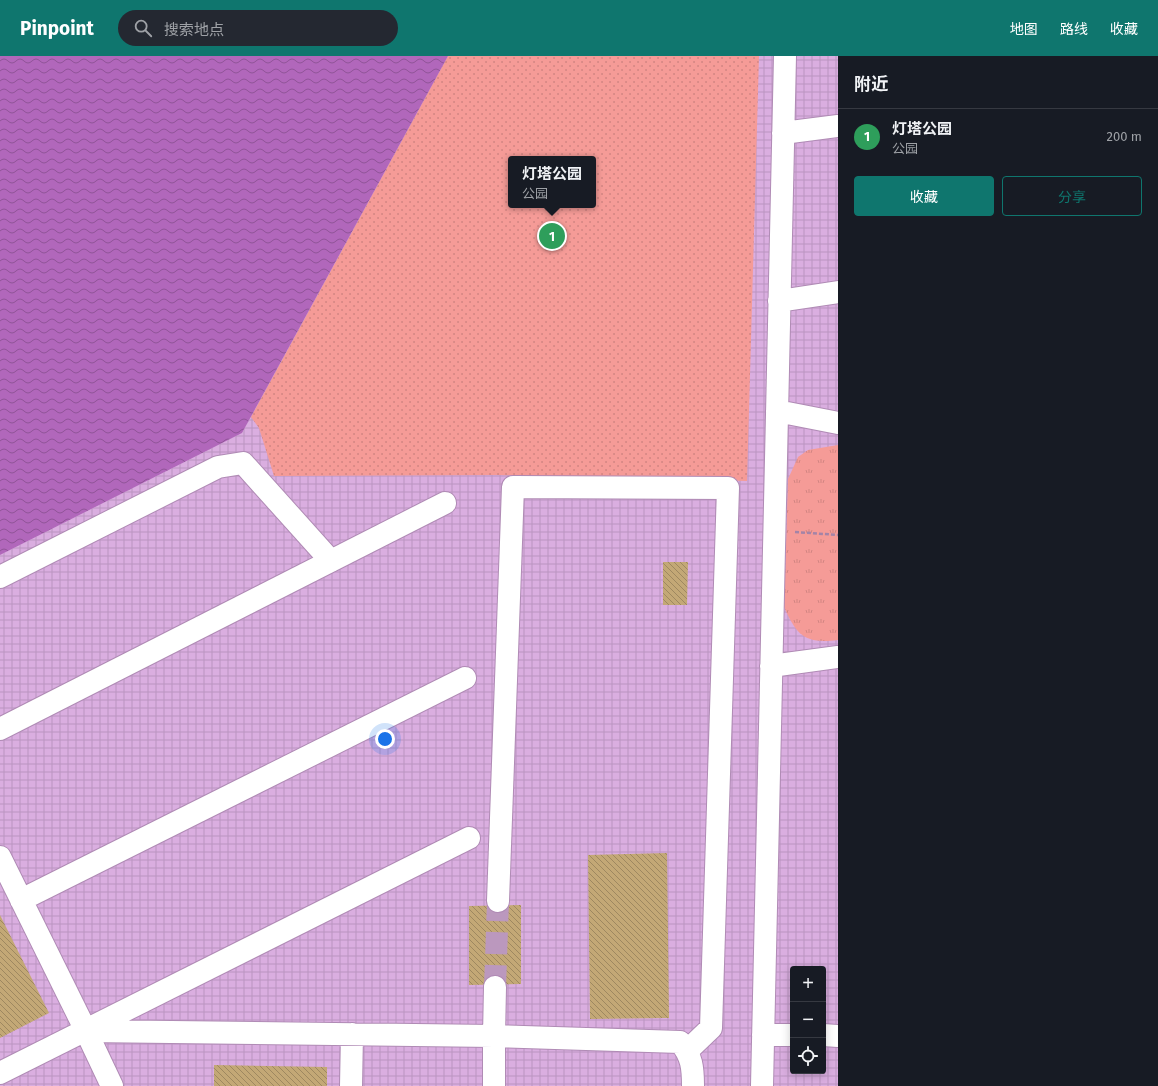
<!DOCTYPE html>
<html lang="zh">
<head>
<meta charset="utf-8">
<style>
  body { margin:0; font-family:"Fira Sans","Noto Sans SC",sans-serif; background:#242831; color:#f1f3f6 }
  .controls { position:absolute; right:12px; bottom:12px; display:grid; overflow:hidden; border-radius:4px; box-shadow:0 2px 10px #0003 }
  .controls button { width:36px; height:36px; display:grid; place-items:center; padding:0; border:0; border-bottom:1px solid #363941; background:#171b24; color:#f1f3f6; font:20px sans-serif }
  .you { position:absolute; left:385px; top:683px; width:14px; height:14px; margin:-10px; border:3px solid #fff; border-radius:50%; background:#1a73e8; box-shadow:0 0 0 6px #1a73e833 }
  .badge { display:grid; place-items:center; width:26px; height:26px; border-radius:50%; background:#0f766e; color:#fff; font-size:13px; font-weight:700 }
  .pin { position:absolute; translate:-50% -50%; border:2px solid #fff; box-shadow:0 1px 4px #0006 }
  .popup { position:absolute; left:508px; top:100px; width:88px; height:52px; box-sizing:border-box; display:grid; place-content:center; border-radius:4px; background:#171b24; filter:drop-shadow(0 1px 3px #0005); font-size:13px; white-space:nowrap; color:#9ea1a6 }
  .popup b { font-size:15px; color:#f1f3f6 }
  .popup::after { content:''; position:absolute; left:50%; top:100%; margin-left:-8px; border:8px solid transparent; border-top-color:#171b24 }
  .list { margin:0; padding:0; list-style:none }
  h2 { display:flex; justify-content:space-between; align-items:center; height:52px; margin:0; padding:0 16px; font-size:17px }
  h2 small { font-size:13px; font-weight:400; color:#9ea1a6 }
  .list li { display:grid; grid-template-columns:26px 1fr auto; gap:12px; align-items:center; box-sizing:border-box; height:56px; padding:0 16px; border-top:1px solid #363941 }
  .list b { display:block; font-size:15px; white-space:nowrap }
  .list p { margin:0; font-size:13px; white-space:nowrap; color:#9ea1a6 }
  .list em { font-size:13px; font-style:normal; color:#9ea1a6 }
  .actions { display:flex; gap:8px; padding:12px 16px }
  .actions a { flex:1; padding:9px 0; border:1px solid #0f766e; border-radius:4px; text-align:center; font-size:14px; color:#0f766e }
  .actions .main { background:#0f766e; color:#fff }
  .icon { flex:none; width:22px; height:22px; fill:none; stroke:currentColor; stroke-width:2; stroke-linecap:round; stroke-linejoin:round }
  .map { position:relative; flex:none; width:838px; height:1030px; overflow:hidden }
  header { display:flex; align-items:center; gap:24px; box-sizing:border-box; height:56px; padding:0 20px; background:#0f766e; color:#fff }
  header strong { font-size:19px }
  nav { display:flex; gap:22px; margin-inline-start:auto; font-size:14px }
  .search { width:280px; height:36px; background:#242831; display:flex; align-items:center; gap:10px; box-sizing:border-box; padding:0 14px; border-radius:22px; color:#9ea1a6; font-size:15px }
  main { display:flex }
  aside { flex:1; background:#171b24 }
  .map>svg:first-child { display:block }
  .industrial { fill:url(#industrial-grid); fill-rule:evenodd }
  .grass { fill:url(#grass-tufts) }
  .park { fill:url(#park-dots); fill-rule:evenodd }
  .water { fill:url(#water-waves) }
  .building { fill:url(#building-back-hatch) }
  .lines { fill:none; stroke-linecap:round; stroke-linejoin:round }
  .minor-tunnel { stroke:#bb98be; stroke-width:22; stroke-dasharray:22 11; stroke-linecap:butt }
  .minor-casing { stroke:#b08bb5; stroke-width:24 }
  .path { stroke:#a484a7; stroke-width:2.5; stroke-dasharray:4 2; stroke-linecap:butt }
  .minor { stroke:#fff; stroke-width:22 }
</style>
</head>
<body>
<header>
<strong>Pinpoint</strong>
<div class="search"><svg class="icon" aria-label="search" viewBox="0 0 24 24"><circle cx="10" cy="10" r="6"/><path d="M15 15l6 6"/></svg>搜索地点</div>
<nav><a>地图</a><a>路线</a><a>收藏</a></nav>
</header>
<main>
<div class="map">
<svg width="838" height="1030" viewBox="0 0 838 1030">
  <defs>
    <pattern id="industrial-grid" width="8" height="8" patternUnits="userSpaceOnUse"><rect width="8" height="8" fill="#daaee0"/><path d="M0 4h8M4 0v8" fill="none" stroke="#bb95c0"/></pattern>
    <pattern id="grass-tufts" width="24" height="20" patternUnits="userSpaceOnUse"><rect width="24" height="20" fill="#f59b97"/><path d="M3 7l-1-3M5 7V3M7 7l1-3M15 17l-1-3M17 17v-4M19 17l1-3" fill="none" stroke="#d28582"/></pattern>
    <pattern id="park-dots" width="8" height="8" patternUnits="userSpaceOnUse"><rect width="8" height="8" fill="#f59b97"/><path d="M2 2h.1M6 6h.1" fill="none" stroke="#d28582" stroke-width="1.8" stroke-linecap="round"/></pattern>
    <pattern id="water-waves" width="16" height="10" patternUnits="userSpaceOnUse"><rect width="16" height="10" fill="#b167bb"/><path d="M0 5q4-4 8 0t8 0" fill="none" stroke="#905498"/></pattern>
    <pattern id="building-back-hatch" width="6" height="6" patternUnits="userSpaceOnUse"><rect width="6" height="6" fill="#c3a876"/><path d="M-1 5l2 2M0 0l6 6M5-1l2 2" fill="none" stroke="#9e8860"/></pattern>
  </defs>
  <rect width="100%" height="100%" fill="#e1b9e5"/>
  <path class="industrial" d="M448 0H838V1030H0V499L242 377ZM511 103H593V149H511ZM793 913H823V1015H793Z"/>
  <path class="grass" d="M838 389V584C805 588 797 580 784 551L788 423 798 401 808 394Z"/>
  <path class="park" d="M448 0H759L747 425 496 419 274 420 259 372 251 361ZM511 103H593V149H511Z"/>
  <path class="water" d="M0 0H448L242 377 0 499Z"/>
  <path class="building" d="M663 506H688L687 549H663Z
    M667 797 669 962 590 963 588 799Z
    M521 849V928L469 929V850Z
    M0 859 49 957 0 982Z
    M214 1009 327 1011V1030H214Z"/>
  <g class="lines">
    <path class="minor-tunnel" d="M495 931 498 845"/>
    <g class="minor-casing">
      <path id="minor" d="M783 77 838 70
        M779 245 838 236
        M777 355 838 367
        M0 521 218 411 243 407 331 505
        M771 610 838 601
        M0 673 445 447
        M0 801 86 975 494 980V1030
        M21 844 465 622
        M498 845 513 431 728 432 711 972 688 994
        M495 931 494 980 680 986C692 1000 693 1012 693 1030
        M86 975 112 1030
        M763 979H793
        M823 979 838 980
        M0 1017 469 782
        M351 1030 352 978
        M762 1030 785 0"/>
    </g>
    <path class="path" d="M795 476 838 479"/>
    <use href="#minor" class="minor"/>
  </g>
</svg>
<div class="controls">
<button>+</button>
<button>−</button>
<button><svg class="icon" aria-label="locate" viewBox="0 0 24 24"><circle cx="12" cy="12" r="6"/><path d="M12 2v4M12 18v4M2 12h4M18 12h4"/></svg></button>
</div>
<div class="you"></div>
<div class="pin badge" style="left:552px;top:180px;background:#2e9e5b">1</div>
<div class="popup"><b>灯塔公园</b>公园</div>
</div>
<aside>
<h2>附近<small></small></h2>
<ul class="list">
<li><span class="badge" style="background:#2e9e5b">1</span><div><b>灯塔公园</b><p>公园</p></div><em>200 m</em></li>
</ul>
<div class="actions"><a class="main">收藏</a><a>分享</a></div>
</aside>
</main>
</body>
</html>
